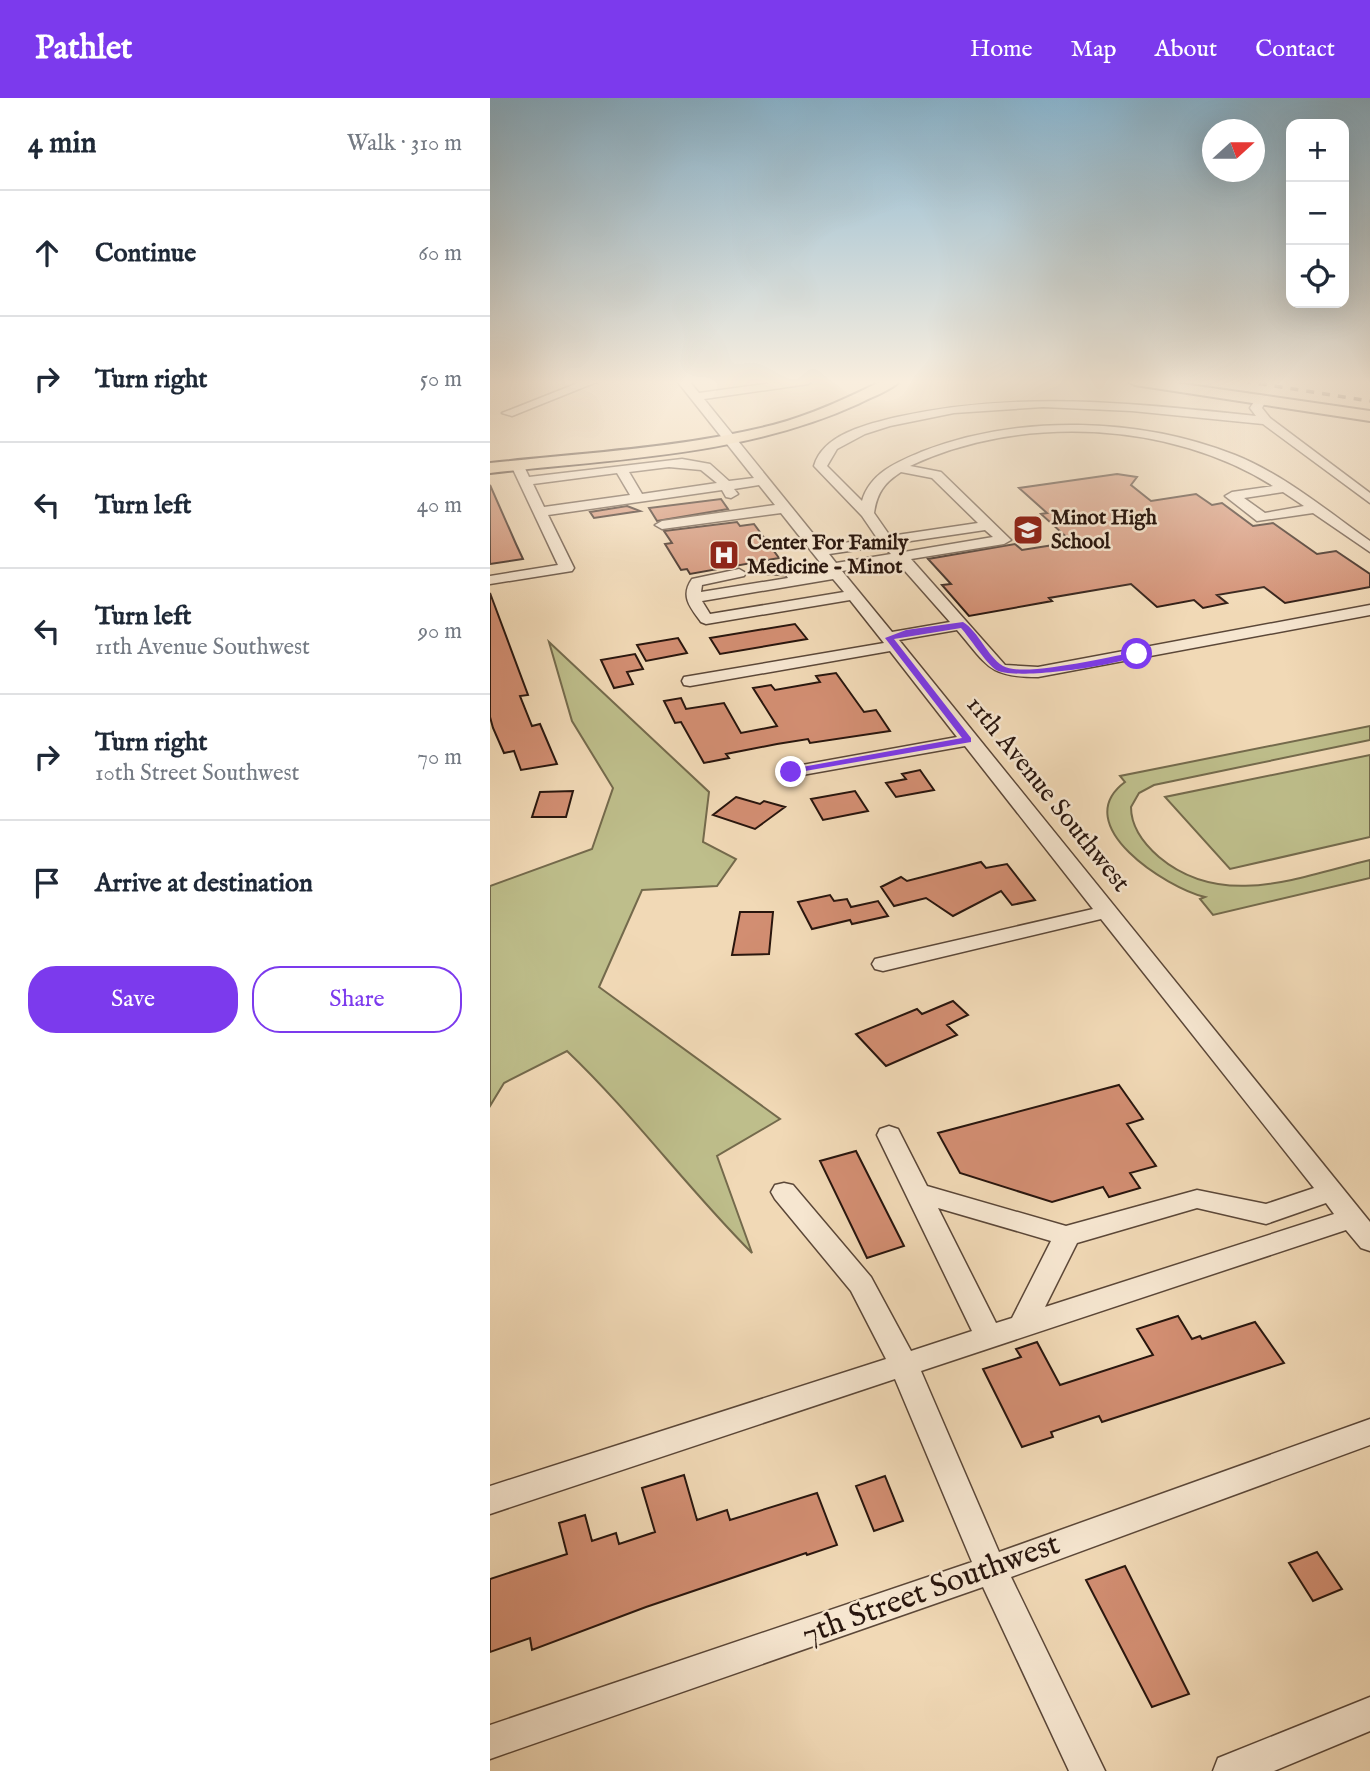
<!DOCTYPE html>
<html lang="en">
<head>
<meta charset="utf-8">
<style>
  body { margin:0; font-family:"IM FELL English",serif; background:#f6f6f7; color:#1f2937 }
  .controls { position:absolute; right:21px; top:21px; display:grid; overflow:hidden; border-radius:14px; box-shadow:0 7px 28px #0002 }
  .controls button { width:63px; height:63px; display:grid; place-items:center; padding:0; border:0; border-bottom:2px solid #e0e1e3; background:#fff; color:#1f2937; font:35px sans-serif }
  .compass { position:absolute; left:712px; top:21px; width:63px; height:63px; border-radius:50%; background:#fff; box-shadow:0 7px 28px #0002; rotate:69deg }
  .stop { position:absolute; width:21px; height:21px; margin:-16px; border:5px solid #7c3aed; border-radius:50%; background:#fff }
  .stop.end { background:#7c3aed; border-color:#fff; box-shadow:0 2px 7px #0008 }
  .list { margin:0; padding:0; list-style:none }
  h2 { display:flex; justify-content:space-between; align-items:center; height:91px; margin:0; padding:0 28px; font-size:30px }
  h2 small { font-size:23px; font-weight:400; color:#747a83 }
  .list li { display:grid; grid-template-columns:46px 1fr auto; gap:21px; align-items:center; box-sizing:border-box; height:126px; padding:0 28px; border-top:2px solid #e0e1e3 }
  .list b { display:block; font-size:26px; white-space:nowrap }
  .list p { margin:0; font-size:23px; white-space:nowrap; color:#747a83 }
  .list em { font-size:23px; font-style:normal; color:#747a83 }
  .actions { display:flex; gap:14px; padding:21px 28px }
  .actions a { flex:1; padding:16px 0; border:2px solid #7c3aed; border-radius:28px; text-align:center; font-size:24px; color:#7c3aed }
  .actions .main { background:#7c3aed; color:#fff }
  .icon { flex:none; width:38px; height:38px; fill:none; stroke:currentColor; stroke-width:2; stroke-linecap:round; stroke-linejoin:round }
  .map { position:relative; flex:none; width:880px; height:1673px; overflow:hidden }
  header { display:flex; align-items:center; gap:42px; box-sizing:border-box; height:98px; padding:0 35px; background:#7c3aed; color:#fff }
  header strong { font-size:33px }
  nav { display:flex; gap:38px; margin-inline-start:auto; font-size:24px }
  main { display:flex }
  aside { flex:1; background:#fff }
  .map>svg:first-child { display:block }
  .green { fill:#bebe8b; stroke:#746a4c; stroke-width:2 }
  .building { fill:#d28e72; stroke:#29160e; stroke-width:2 }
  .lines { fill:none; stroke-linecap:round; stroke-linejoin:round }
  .minor-casing { stroke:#5b4738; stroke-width:3 }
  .major-casing { stroke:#29160e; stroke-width:4 }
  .minor { fill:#f6e6d0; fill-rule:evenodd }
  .major { fill:#f1d9b6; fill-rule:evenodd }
  .rail { stroke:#29160e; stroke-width:3.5; stroke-dasharray:8 8; stroke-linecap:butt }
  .route { fill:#7c3aed }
  .labels { text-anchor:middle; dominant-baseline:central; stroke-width:5; stroke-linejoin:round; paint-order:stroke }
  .far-poi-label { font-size:21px; font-weight:bold; fill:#29160e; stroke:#f6e6d0; text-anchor:start }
  .street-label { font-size:26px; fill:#29160e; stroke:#f6e6d0 }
  .near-street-label { font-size:32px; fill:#29160e; stroke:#f6e6d0 }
</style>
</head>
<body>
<header>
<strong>Pathlet</strong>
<nav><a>Home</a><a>Map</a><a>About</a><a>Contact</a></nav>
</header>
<main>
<aside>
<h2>4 min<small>Walk · 310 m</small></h2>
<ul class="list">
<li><svg class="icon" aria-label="ahead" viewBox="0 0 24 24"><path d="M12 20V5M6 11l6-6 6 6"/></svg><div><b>Continue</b></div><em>60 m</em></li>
<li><svg class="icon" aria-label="right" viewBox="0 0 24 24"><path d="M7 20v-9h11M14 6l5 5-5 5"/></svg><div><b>Turn right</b></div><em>50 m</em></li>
<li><svg class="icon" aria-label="left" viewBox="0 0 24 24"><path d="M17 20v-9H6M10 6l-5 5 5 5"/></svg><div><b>Turn left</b></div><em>40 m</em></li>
<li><svg class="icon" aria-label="left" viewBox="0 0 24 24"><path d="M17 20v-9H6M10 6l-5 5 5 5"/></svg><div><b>Turn left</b><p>11th Avenue Southwest</p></div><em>90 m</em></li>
<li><svg class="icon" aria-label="right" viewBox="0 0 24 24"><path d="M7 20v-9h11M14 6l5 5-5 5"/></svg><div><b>Turn right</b><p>10th Street Southwest</p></div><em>70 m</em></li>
<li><svg class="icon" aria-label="arrive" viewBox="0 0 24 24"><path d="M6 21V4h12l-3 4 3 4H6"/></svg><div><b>Arrive at destination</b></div></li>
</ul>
<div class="actions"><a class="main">Save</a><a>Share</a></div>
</aside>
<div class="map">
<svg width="880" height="1673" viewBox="0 0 880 1673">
  <rect width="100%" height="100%" fill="#f1d9b6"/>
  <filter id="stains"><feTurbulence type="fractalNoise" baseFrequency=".00286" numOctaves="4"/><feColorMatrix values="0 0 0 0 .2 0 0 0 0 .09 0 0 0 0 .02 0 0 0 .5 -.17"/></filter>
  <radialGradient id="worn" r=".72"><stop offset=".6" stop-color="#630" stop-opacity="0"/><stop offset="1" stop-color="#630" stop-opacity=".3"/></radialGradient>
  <path class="green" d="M59 544 219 694 213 744 246 761 227 788 152 792 109 889 290 1021 227 1058 262 1155C197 1090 143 1016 77 953L14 985 0 1008V788L102 751 123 690 82 623Z
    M880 628V642L664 687 649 695 641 709C641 729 654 746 669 759 732 812 809 779 880 762V780L723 817 710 801 715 799C677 790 577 727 635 684L630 678Z
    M880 657V739L740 771 675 699Z"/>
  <path class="building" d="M627 376 647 379 641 387 661 403 706 396 722 407 732 405 763 428 783 425 827 456 846 453 880 476V489L795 505 774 489 727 497 737 505 713 510 704 502 667 509 641 486 559 500 562 503 479 518 452 487 461 486 438 461 525 446 532 452 582 444 551 416 557 415 529 390Z
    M0 387 26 446 33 461 0 466Z
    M231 401 238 411 167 423 159 410Z
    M137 408 150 413 104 420 100 414Z
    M247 424 250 428 264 426 289 460 200 476 197 471 191 472 175 446 182 445 174 433Z
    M0 495 38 597 30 598 42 628 50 626 67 666 31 672 24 653 14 655 3 630 0 619Z
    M305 526 317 541 230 556 220 540Z
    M188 540 197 555 156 563 147 547Z
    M145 556 153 571 137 574 143 586 124 590 111 562Z
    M346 575 374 614 386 612 400 633 320 645 318 641 287 646 236 656 239 660 214 665 191 624 185 625 174 603 191 600 196 611 234 605 251 635 287 628 263 590 281 587 285 592 330 584 326 578Z
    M430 672 444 692 406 699 396 685 416 681 412 676Z
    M83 693 76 719H42L50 694Z
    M365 693 378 713 333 722 321 701Z
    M246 699 270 706 274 703 295 709 265 731 223 717Z
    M491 764 496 770 517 766 545 802 522 807 511 793 463 818 436 800 404 808 391 789 411 779 417 783Z
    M340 797 344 803 357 801 361 809 388 803 398 818 362 826 360 822 322 831 308 804Z
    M250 814H283L279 856 242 857Z
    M463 903 478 917 457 927 467 937 396 968 366 936 427 911 432 916Z
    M629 987 653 1021 637 1026 666 1068 640 1075 650 1090 619 1099 613 1089 562 1104 470 1075 448 1035Z
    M366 1053 414 1148 377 1160 330 1063Z
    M688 1218 702 1241 710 1238 712 1241 765 1224 794 1265 612 1324 609 1318 561 1334 563 1339 532 1349 493 1271 531 1259 526 1251 547 1244 570 1287 663 1257 647 1231Z
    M194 1377 207 1422 237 1412 240 1422 327 1395 347 1447 317 1457 316 1455 156 1509 42 1552 40 1540 0 1554V1481L77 1456 69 1425 95 1417 102 1443 126 1435 129 1446 165 1434 152 1390Z
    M395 1378 413 1423 384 1433 366 1388Z
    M827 1454 852 1491 823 1503 799 1465Z
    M635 1468 699 1596 662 1609 596 1482Z"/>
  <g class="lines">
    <g class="minor-casing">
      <path id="minor" d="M93 283H109L22 318 12 315Z
        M187 283H199L209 295 296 283H324L318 286 214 301 333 448 387 440 372 418 324 368C333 336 378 326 407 319 529 292 643 305 766 318L760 310 767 299 771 297 777 301 772 310 780 320 880 395V405L773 326 642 313 553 309 464 315 400 328 375 336 347 351 337 368 372 403C380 375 407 364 431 354 527 316 649 319 745 357 795 377 837 413 880 443V454L823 415 767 423 735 398 742 394 783 388C680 323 530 316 420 368L451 374 521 442 514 446 421 461 515 567 548 569 880 507V517L548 579C498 579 498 568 467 532L409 542 880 1124V1153L871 1150 856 1132 431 1273 509 1454 880 1321V1347L521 1479 615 1673H579L493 1489 0 1661V1627L482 1464 405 1281 0 1416V1388L396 1261 361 1193 285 1101 281 1094 285 1087 294 1085 303 1087 381 1179 421 1253 482 1233 387 1037 390 1031 399 1028 408 1031 437 1088 576 1128 707 1092 776 1106 824 1090 611 821 393 873 385 871 382 866 385 861 603 811 475 648 301 679 295 678 292 674 295 670 301 669 467 639 400 553 200 588 194 587 192 583 194 579 200 578 394 545 360 502 216 526 211 524C200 509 190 498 202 481L249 471 256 475 254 478 212 487 211 494 298 480 296 477 263 475 261 472C272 463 302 466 311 477L337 473 291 415 172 431 165 427 172 423 285 407 269 387 244 391 248 396 241 400 236 399 232 392 58 417 84 470 82 473 0 486V478L68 467 21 367 22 364H32L39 379 192 361 220 366 239 383 264 380ZM179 369 211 372 227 385 152 396 139 374ZM411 374 442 380 488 425 400 438 384 415C387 395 394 385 411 374ZM127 375 140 397 54 409 43 386ZM793 394 814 408 775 415 754 400ZM495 432 503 439 414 454 407 445ZM393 448 401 456 346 465 339 456ZM407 464 460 524 402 534 352 473ZM343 481 354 494 220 516 212 503ZM836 1105 844 1116 555 1209 587 1145 707 1110 776 1126ZM448 1110 561 1143 522 1220 506 1225Z
        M880 1599V1633L784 1673H723L728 1660Z"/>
    </g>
    <g class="major-casing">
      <path id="major" d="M392 283H410C400 293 381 299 368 306 254 358 123 361 0 375V365C94 355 191 350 283 327 321 317 357 300 392 283Z
        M638 283H672L880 313V323L645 287Z"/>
    </g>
    <use href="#minor" class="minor"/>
    <use href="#major" class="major"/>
    <path class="rail" d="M753 283 880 303"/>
  </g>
  <linearGradient id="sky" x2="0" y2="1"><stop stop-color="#89b6d1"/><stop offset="0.55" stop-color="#f9eede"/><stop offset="1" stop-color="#f9eede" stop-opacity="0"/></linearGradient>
  <rect width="880" height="517" fill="url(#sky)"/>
  <path class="route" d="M473 524C489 534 497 558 513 568 533 580 621 558 647 554L651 556C634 567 524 583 506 572 495 564 480 540 471 530L404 541 481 640V644L298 676 296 674 301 671 472 640 395 540 416 532Z"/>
  <defs>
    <g id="school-square" transform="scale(1.575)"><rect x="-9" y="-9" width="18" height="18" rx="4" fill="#8f2418" stroke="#f6e6d0"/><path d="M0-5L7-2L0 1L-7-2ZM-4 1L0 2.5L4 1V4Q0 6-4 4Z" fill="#fff"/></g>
    <g id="hospital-square" transform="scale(1.575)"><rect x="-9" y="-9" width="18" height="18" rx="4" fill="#8f2418" stroke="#f6e6d0"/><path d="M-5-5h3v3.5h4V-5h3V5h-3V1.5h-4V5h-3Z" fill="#fff"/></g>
  </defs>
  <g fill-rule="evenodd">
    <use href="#school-square" x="538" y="432"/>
    <use href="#hospital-square" x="234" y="457"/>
  </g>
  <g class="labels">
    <g class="far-poi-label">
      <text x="561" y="420">Minot High<tspan x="561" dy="24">School</tspan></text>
      <text x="257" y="445">Center For Family<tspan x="257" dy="24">Medicine - Minot</tspan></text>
    </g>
    <g class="street-label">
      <text transform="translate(558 696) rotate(51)">11th Avenue Southwest</text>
    </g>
    <g class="near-street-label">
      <text transform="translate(441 1492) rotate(-20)">7th Street Southwest</text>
    </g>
  </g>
  <rect width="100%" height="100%" filter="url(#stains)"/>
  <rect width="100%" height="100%" fill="url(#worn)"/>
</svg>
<div class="controls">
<button>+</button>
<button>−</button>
<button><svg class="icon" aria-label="locate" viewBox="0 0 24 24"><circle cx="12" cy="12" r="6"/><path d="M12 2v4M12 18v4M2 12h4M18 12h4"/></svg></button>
</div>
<svg class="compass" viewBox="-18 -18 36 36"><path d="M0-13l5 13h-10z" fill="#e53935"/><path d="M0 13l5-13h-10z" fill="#747a83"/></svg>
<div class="stop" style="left:647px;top:556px"></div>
<div class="stop end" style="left:301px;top:674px"></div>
</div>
</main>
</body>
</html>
